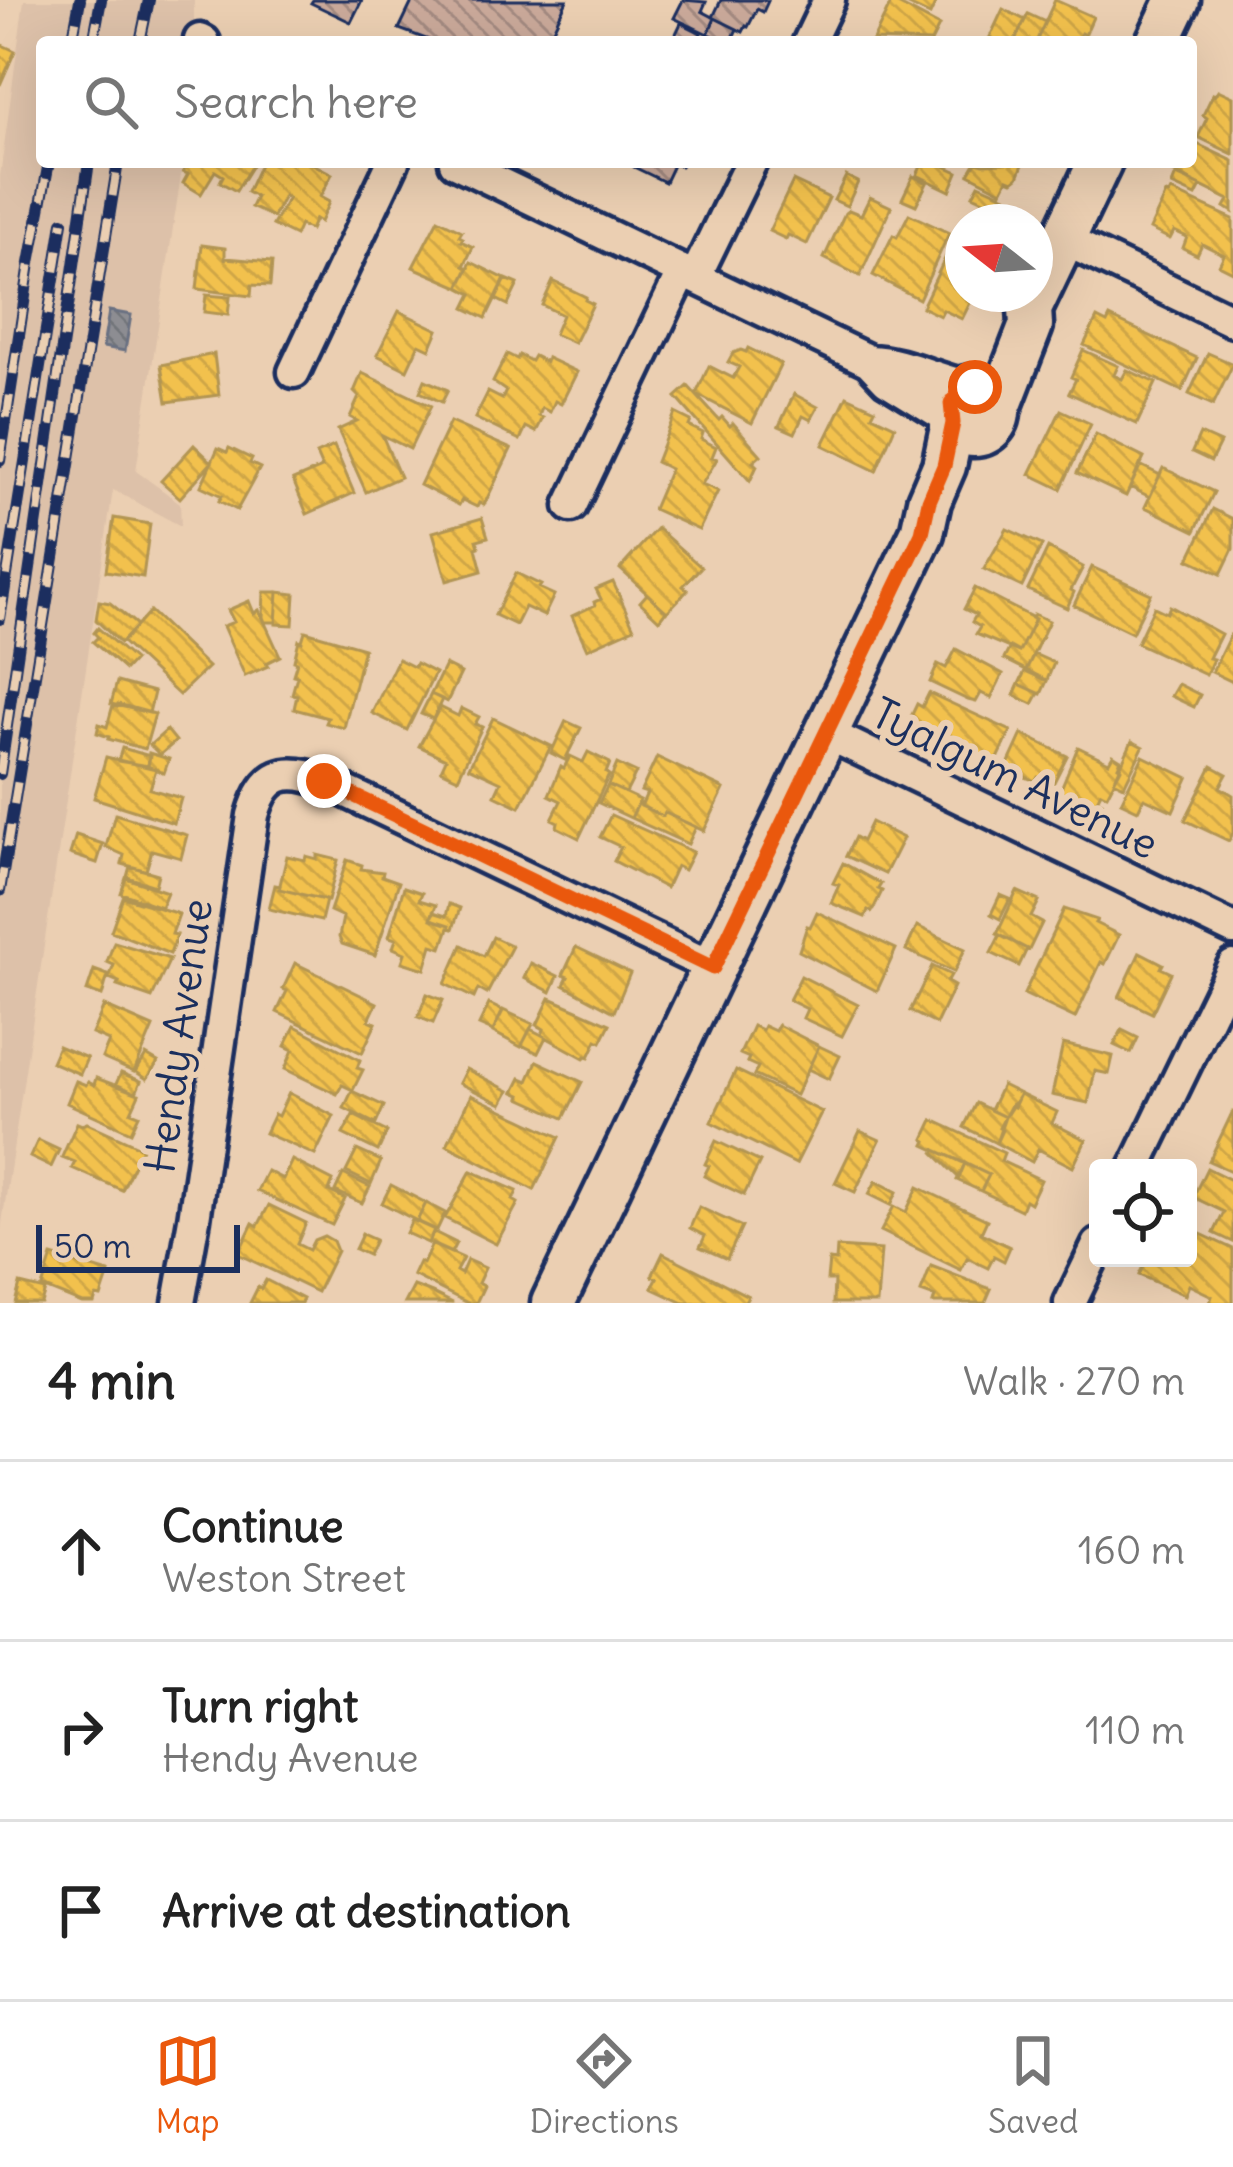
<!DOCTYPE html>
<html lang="en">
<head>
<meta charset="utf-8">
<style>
  body { margin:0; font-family:Delius,sans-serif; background:#f2f2f2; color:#222 }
  .controls { position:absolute; right:36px; bottom:36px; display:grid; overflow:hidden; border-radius:12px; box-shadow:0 12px 48px #0002 }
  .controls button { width:108px; height:108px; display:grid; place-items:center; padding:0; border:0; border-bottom:3px solid #e0e0e0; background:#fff; color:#222; font:60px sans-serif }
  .compass { position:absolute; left:945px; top:204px; width:108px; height:108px; border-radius:50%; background:#fff; box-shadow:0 12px 48px #0002; rotate:287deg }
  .scale { position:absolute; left:36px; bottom:30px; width:204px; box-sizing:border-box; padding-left:12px; border:6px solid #1b2f5e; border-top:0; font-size:33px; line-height:42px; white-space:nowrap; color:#1b2f5e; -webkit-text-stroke:9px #ebcfb2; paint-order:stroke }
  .stop { position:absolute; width:36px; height:36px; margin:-27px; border:9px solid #ea580c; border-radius:50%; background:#fff }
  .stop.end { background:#ea580c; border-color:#fff; box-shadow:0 3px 12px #0008 }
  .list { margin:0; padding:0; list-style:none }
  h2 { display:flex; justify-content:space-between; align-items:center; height:156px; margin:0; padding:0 48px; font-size:51px }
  h2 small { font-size:39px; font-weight:400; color:#767676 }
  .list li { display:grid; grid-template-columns:78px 1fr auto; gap:36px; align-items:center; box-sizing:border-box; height:180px; padding:0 48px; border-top:3px solid #e0e0e0 }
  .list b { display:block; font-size:45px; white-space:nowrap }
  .list p { margin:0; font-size:39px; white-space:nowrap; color:#767676 }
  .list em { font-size:39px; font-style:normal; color:#767676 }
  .icon { flex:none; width:66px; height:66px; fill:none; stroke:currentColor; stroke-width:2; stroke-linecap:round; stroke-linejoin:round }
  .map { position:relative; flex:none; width:1233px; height:1303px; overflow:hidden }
  .search { position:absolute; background:#fff; box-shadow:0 12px 48px #0002; left:36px; right:36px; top:36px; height:132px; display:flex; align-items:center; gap:30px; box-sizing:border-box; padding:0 42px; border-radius:12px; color:#767676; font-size:45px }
  .sheet { height:696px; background:#fff }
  nav { display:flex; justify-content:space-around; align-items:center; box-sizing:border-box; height:168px; border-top:3px solid #e0e0e0; background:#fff; font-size:33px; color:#767676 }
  nav a { display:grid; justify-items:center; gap:6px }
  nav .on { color:#ea580c }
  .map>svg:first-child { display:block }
  .built { fill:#ddc1a9 }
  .homes { fill:url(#homes-back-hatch); stroke:#b29553; stroke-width:3 }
  .industry { fill:url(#industry-back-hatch); stroke:#6b7182; stroke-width:3 }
  .building { fill:url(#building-back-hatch); stroke:#1b2f5e; stroke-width:3 }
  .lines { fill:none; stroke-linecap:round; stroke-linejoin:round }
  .street-casing { stroke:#1b2f5e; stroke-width:39 }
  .secondary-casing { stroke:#1b2f5e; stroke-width:51 }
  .street { stroke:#ebcfb2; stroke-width:30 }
  .secondary { stroke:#ebcfb2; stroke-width:42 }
  .rail-casing { stroke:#1b2f5e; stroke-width:12 }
  .rail { stroke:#ebcfb2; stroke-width:8; stroke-dasharray:22; stroke-linecap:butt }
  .route { stroke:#ea580c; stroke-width:15 }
  .labels { text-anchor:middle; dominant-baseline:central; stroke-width:12; stroke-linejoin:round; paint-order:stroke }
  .street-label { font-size:42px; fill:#1b2f5e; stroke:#ebcfb2 }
</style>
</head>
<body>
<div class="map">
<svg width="1233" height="1303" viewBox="0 0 1233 1303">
  <defs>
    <pattern id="homes-back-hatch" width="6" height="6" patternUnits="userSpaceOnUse" patternTransform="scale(3)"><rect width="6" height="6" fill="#f2c14e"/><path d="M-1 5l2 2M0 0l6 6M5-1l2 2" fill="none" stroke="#cfa646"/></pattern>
    <pattern id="industry-back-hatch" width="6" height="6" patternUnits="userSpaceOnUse" patternTransform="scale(3)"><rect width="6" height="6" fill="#8d8d92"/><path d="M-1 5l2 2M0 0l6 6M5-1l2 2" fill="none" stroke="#72747a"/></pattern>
    <pattern id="building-back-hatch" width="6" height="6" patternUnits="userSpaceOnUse" patternTransform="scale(3)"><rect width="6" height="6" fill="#caa99a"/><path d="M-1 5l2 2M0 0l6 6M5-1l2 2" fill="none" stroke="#a38a81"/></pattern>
  </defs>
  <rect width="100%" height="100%" fill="#ebcfb2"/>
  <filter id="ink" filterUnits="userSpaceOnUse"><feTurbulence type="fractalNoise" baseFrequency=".00833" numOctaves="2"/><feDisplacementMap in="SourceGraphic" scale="24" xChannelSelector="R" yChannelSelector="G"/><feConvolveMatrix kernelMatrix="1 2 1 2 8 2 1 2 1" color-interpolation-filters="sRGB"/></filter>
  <g filter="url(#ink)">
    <path class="built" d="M24 0H194V42H42V162H183L136 471 180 503 181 526 113 490 0 1236V176Z"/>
    <path class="homes" d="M898 0H932L936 2 930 15Z
      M1055 0 1093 17 1085 35 1081 33 1077 42H1036Z
      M892 1 939 26 931 42 873 40Z
      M1003 9 1025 20 1014 42 989 39Z
      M1028 14 1045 22 1036 42H1014Z
      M0 44 15 51 0 85Z
      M1218 90 1233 97V154L1198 137 1207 118 1203 115 1213 94 1215 95Z
      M1191 141 1233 161V212L1225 207 1229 200 1171 171 1176 162H1191Z
      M189 162H254L236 191 220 182 223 176 215 171 201 194 183 183 188 174 183 172Z
      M261 162H309L332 174 320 197 329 202 320 222 315 219 310 230 300 225 295 236 273 225 288 198 284 196 273 217 251 207 256 197 247 192Z
      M923 162H936L958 172 950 191 917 175Z
      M976 162 984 164 1024 162 1018 177 1013 181 1008 179 1002 191 969 174Z
      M1176 175 1201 186 1196 196 1172 185Z
      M846 176 858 182 847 206 834 200Z
      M913 176 927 183 916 205 902 199Z
      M793 181 829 198 807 244 788 235 786 239 769 231Z
      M979 184 1006 196 1001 208 973 195Z
      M1171 191 1233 219V272L1219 265 1224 255 1202 244 1197 255 1183 248 1187 237 1174 231 1170 239 1150 229 1166 194 1169 195Z
      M870 197 891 207 860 276 824 258 845 213 849 210 861 215Z
      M909 214 949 233 919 299 873 275 893 235 897 237Z
      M438 219 462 231 459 236 463 238 461 241 473 247 464 266 469 268 459 287 413 267Z
      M202 245 225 248V260V258L272 262 270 286 252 285 251 296 197 289Z
      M951 246 963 251V294H981L978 300 973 297 962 319 943 310 940 316 922 307Z
      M471 262 505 279 486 318 465 308 472 294 459 287Z
      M506 279 518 284 508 305 496 299Z
      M553 281 586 297 585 300 593 304 574 343 554 334 562 315 542 305Z
      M206 295 230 297 228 315 204 312Z
      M399 311 438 330 430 349 419 344 407 370 377 355Z
      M1110 317 1197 358 1182 391 1084 345 1097 318 1107 323Z
      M748 348 781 364 752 423 696 394 709 366 733 378 739 367 728 362 733 353 741 350 746 352Z
      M1083 350 1118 366 1114 375 1122 379 1127 370 1156 383 1137 424 1069 393 1076 379 1071 377Z
      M1208 353 1233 364 1213 405 1189 394Z
      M214 354 219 395 167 402 161 365Z
      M507 354 517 359 519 355 531 361 534 356 546 362 547 358 577 372 561 404 555 401 550 412 542 408 539 416 543 418 536 432 526 427 520 440 475 418 488 392 502 399 506 391 493 382Z
      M362 373 431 406 410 449 382 435 400 477 366 492 338 430 357 421 350 417 359 397 354 392Z
      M425 380 448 390 442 402 420 392Z
      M688 386 719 420 722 417 730 426 733 423 761 455 753 462 757 466 750 481 676 397Z
      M794 394 818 407 811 420 803 416 795 433 779 426Z
      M847 396 875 409 872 415 895 426 876 471 823 445Z
      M1061 410 1091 424 1061 489 1030 474Z
      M675 413 691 421 689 426 703 433 701 439 716 447 712 457 717 459 702 484 718 491 699 530 653 509 670 469 656 462Z
      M450 422 511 449 484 505 479 503 477 507 462 500 459 505 420 485Z
      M1096 434 1144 458 1126 496 1077 473Z
      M1200 434 1220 443 1211 461 1192 452Z
      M194 445 212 462 180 498 161 481Z
      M334 446 354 493 307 514 293 480 322 468 316 454Z
      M218 448 227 452 229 448 252 459 250 463 260 468 237 510 219 501 222 496 201 486Z
      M1140 465 1160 475 1150 497 1130 487Z
      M1163 468 1214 492 1195 531 1145 507Z
      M1213 509 1233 519V549L1221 574 1189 559Z
      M114 518 150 524 143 577 106 571Z
      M482 518 488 537 477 540 479 547 476 548 482 571 447 581 433 532Z
      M657 528 701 567 683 586 688 590 667 612 620 569Z
      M1007 529 1042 545 1022 587 984 569Z
      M1048 548 1083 567 1071 590 1074 592 1067 608 1028 590Z
      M1092 567 1151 594 1132 633 1074 605Z
      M516 573 541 585 539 588 554 595 544 616 525 607 516 625 495 615Z
      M613 582 634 628 587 649 572 616 595 605 594 602 601 599 596 589Z
      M975 588 1035 619 1019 652 976 634 980 627 972 622 976 615 964 609Z
      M264 592H278L276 622H265L263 617Z
      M278 592 295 594 293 625 276 624Z
      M647 594 666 611 659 620 640 602Z
      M99 601 110 603 137 625 120 643 96 620Z
      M249 601 254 613 259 610 280 656 266 663 268 666 245 676 223 626 234 622 228 610Z
      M1170 606 1221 634 1209 658 1213 659 1206 675 1137 643 1154 607 1167 613Z
      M150 611 208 667 179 695 122 642Z
      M1034 614 1049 621 1026 670 1004 659 1010 647 1019 652 1035 619 1032 618Z
      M98 628 134 660 125 670 93 642 98 637 94 633Z
      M305 631 364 648 344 728 326 723 328 718 294 709 297 695 292 694 297 676 293 675 297 662 294 661 299 640 302 641Z
      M1230 635 1233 636V682L1212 672Z
      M956 649 1003 674 991 698 981 693 976 702 968 700 930 682 938 664 946 668Z
      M1034 654 1054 663 1047 680 1026 670Z
      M398 659 414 667 416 663 435 673 407 730 372 713Z
      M445 665 461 673 447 702 431 694Z
      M1025 671 1047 681 1041 694 1019 684Z
      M117 682 154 692 149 713 111 704Z
      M1019 684 1039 693 1033 704 1014 695Z
      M1178 684 1200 695 1194 707 1171 696Z
      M929 693 1011 731 995 765 907 725 917 704 922 707Z
      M431 694 442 699 433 719 421 714Z
      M118 704 155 714 145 749 108 739 109 737 97 733 99 724 107 727 113 705 117 707Z
      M440 707 458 716 461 708 479 717 475 724 482 727 458 778 441 770 446 759 419 746Z
      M493 718 551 746 520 807 495 795 501 782 469 767Z
      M566 721 581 728 565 760 551 753Z
      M167 730 176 741 160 755 150 745Z
      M1022 734 1067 756 1053 784 1038 777 1035 781 1006 769Z
      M1132 741 1143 747 1124 786 1114 781Z
      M1078 747 1109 762 1113 755 1121 760 1118 766 1121 768 1107 795 1101 792 1097 800 1102 802 1096 815 1058 796Z
      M122 748 150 756 148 766 118 761Z
      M588 752 610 763 606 773 609 775 579 838 557 827 558 822 552 819 561 801 549 795 561 766 564 768 570 756 583 762Z
      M149 753 169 759 164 773 148 766Z
      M1143 756 1188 778 1173 811 1144 798 1138 810 1121 802Z
      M106 757 156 769 150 789 181 798 174 823 94 798Z
      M657 757 724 789 704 831 665 813 663 816 641 806 647 793 641 791Z
      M617 764 636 773 626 793 608 785Z
      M1212 766 1227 774 1220 787 1233 795V833L1229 841 1185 820Z
      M608 785 640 800 631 818 599 803Z
      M639 802 641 806 663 816 665 813 696 827 688 844 631 818Z
      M115 814 187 835 181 858 152 850 146 871 122 864 124 855 106 847Z
      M611 815 693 852 684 870 676 866 666 888 614 861 621 847 600 837Z
      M871 822 903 838 885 874 846 856 855 837 862 841Z
      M76 835 103 844 97 863 70 854Z
      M317 855 338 860 328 901 279 889 287 856 305 860 306 856 317 859Z
      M347 860 362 865 361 869 383 872 382 876 399 882 375 955 342 944 339 937 343 917 330 911Z
      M843 863 881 884 878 889 882 891 872 912 868 910 865 917 831 903 839 885 833 883Z
      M130 866 158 874 155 886 127 877Z
      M126 878 167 892 161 907 121 893Z
      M275 885 280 886 279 889 326 900 321 921 269 909Z
      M404 887 422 893 419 900 436 905 431 919 450 925 442 948 432 945 425 969 402 962 405 953 393 948 396 939 389 937Z
      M1017 891 1039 901 1031 917 1042 923 1029 950 997 934Z
      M1000 895 1010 899 1000 919 991 914Z
      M123 897 179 914 172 934 177 935 170 954 111 931Z
      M449 904 460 908 453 929 449 928 450 925 431 919 433 912 446 916Z
      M1064 909 1097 920 1095 923 1119 935 1105 964 1101 962 1075 1018 1024 994Z
      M817 912 896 949 877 991 799 951 807 926 810 927Z
      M917 926 965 949 954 972 906 950Z
      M1000 935 1027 949 1019 966 991 953Z
      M493 937 512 946 487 994 478 989 474 998 445 984 462 945 484 956Z
      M114 942 170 959 152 998 117 986 119 982 109 978 114 965 107 962Z
      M576 947 630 973 614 1012 564 985 568 977 563 975Z
      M1140 952 1163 964 1161 968 1171 973 1152 1013 1119 997Z
      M295 963 377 1003 369 1020 376 1023 362 1053 277 1012 287 991 283 989Z
      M531 963 558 976 551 992 524 978Z
      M932 966 951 975 947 982 954 986 936 1024 910 1011Z
      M94 970 108 975 102 996 87 991Z
      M801 976 858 1005 842 1036 803 1018 807 1009 789 1000Z
      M427 994 443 1000 433 1023 418 1017Z
      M550 998 610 1024 601 1042 597 1040 589 1057 586 1056 584 1058 542 1035 544 1029 537 1025Z
      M489 1004 503 1011 493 1031 479 1025Z
      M104 1006 153 1027 134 1072 102 1058 109 1041 92 1034Z
      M503 1010 533 1024 521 1047 493 1032Z
      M778 1025 819 1046 796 1095 754 1075 758 1067 747 1062 749 1058 740 1054 753 1026 762 1030 764 1026 775 1031Z
      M295 1026 360 1060 357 1068 363 1070 353 1090 342 1085 337 1094 285 1069 293 1050 285 1046Z
      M530 1029 546 1037 538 1053 522 1045Z
      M1122 1030 1138 1038 1131 1053 1114 1045Z
      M1063 1044 1113 1056 1109 1074 1095 1071 1088 1103 1052 1095Z
      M58 1046 87 1058 80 1074 51 1062Z
      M819 1046 840 1056 829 1079 808 1069Z
      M146 1055 158 1062 147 1079 136 1072Z
      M537 1061 582 1082 564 1118 520 1098 521 1095 514 1092 521 1078 528 1081Z
      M466 1069 509 1091 502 1104 459 1083Z
      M736 1070 822 1112 796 1164 711 1122Z
      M121 1073 141 1081 136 1093 116 1084Z
      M96 1078 139 1094 131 1112 139 1115 131 1132 67 1103 76 1081 86 1085 88 1082 94 1085Z
      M1002 1085 1020 1094 1005 1117 990 1110Z
      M352 1091 384 1106 376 1124 344 1108Z
      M289 1093 334 1116 315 1155 265 1133 274 1114 278 1116Z
      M1020 1094 1057 1112 1052 1123 1086 1140 1073 1167 1038 1149 1032 1162 996 1143 1002 1130 999 1128 1011 1105 1014 1107Z
      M471 1095 560 1137 534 1190 447 1145Z
      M976 1103 1005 1117 996 1143 964 1127Z
      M1233 1111V1172L1209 1161Z
      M353 1115 387 1132 378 1151 343 1134Z
      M933 1120 1004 1153 1001 1161 1041 1180 1030 1203 1025 1200 1021 1210 981 1191 989 1175 925 1145 927 1141 924 1139Z
      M77 1123 82 1125 87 1123 142 1148 122 1190 72 1168 75 1162 62 1157Z
      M860 1131 880 1140 855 1192 835 1183Z
      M38 1140 59 1150 51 1167 30 1157Z
      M716 1141 760 1162 744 1195 704 1176 709 1166 705 1164Z
      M357 1150 381 1161 371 1184 346 1172Z
      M936 1150 965 1163 959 1178 934 1153Z
      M292 1160 333 1181 329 1191 345 1199 332 1225 257 1191 267 1171 283 1179Z
      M965 1163 989 1175 981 1191 957 1180Z
      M1207 1168 1233 1181V1242L1214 1233 1224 1212 1193 1197Z
      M471 1171 517 1191 513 1200 518 1203 496 1244 445 1218Z
      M343 1174 370 1187 362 1203 335 1191Z
      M876 1181 897 1192 891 1205 869 1194Z
      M391 1185 426 1203 417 1221 382 1203Z
      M918 1187 987 1220 981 1233 1010 1247 1004 1261 994 1256 988 1268 967 1258 961 1270 881 1231 894 1206 906 1212Z
      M426 1203 445 1213 437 1230 417 1221Z
      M269 1205 306 1223 297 1244 309 1250 314 1240 324 1236 333 1241 337 1251 317 1292 238 1254 253 1223 258 1226Z
      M699 1207 742 1227 727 1259 700 1247 705 1236 690 1228Z
      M412 1220 434 1230 428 1243 406 1233Z
      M1188 1228 1233 1249V1303H1213L1210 1302 1212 1296 1189 1285 1185 1295 1139 1275 1147 1258H1188Z
      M434 1232 456 1243 451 1253 428 1243Z
      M362 1234 375 1240 368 1255 355 1249Z
      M432 1244 463 1258 456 1271 461 1274 467 1260 485 1268 478 1283 484 1286 476 1303H468L413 1275 419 1262 423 1264Z
      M837 1247 881 1250 877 1303H833L834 1280H827L829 1260 836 1261Z
      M663 1253 748 1296 744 1303H684L652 1288 657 1278 652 1276Z
      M52 1256 109 1273 101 1297 96 1296 94 1303H82L42 1287Z
      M931 1266 991 1289 985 1303H933L935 1297 921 1292Z
      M266 1280 303 1299 301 1303H250L258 1287 261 1289Z
      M20 1284 45 1290 41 1303H15Z
      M414 1286 432 1293 453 1303H405Z"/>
    <path class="industry" d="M109 311 131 315 125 351 103 347Z"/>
    <path class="building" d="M313 0H362L351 22 311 3Z
      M413 0H567L547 42H434L399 29Z
      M683 0 706 2 702 11 715 18 708 34 674 18Z
      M721 0H765L768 1 763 12 757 9 748 27 746 26 743 32 713 17Z
      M715 18 737 29 731 42 708 34Z
      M681 23 701 33 700 37 709 42H672Z
      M636 162H683L681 166 674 163 665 182 634 167Z"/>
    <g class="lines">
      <g class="street-casing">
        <path id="street" d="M200 40 204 42
          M809 42 829 0
          M455 162 869 361 887 380 952 420
          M1063 239 1233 321
          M695 277 751 162
          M869 361C904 362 936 380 971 387
          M294 372 393 162
          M571 506 683 271
          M826 733 1233 929
          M1135 1168 1233 966
          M179 1303 194 1219 253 815C265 773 285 767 324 781L714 968
          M1070 1303 1098 1245"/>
      </g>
      <g class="secondary-casing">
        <path id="secondary" d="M1158 42 1178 0
          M950 411a24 24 0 1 1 48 0a24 24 0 1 1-48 0Z
          M998 410 1031 325 1030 309 1100 162
          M553 1303 922 533 929 501 944 466 953 423"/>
      </g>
      <use href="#street" class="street"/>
      <use href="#secondary" class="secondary"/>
      <g class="rail-casing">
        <path id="rail" d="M72 42 80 0
          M93 42 101 0
          M140 42 149 0
          M0 461 30 263 49 162
          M0 619 63 222
          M0 774 89 162
          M0 891 118 162"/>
      </g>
      <use href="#rail" class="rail"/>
    </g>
  </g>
  <g class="lines" filter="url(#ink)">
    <path class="route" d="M324 781 713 968 922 533 929 501 944 466 953 423 951 403 962 390 975 387"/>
  </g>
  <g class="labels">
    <g class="street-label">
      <text transform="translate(1015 778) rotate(26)">Tyalgum Avenue</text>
      <text transform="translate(178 1036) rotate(-82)">Hendy Avenue</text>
    </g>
  </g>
</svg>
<div class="controls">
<button><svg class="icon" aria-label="locate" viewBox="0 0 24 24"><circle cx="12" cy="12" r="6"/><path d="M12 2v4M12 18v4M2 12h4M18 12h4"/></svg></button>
</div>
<svg class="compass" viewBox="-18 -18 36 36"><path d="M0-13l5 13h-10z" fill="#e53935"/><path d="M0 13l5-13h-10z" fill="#767676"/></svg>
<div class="scale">50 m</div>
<div class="stop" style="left:975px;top:387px"></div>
<div class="stop end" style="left:324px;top:781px"></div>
<div class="search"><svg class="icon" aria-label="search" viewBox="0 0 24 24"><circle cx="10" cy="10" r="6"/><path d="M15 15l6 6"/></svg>Search here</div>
</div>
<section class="sheet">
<h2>4 min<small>Walk · 270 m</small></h2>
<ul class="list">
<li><svg class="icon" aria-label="ahead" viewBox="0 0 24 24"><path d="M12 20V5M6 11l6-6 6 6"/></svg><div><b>Continue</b><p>Weston Street</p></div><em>160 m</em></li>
<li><svg class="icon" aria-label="right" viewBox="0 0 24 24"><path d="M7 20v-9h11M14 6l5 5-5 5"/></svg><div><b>Turn right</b><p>Hendy Avenue</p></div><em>110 m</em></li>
<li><svg class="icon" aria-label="arrive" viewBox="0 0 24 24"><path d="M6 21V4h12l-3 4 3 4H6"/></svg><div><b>Arrive at destination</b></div></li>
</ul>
</section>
<nav>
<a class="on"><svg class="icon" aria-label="map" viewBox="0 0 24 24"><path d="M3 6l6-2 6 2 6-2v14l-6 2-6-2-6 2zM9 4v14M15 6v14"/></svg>Map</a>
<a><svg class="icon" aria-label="directions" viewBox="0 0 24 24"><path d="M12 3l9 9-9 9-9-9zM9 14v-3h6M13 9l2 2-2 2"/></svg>Directions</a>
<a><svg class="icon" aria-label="saved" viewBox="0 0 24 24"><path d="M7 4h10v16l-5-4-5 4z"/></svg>Saved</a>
</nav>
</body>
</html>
